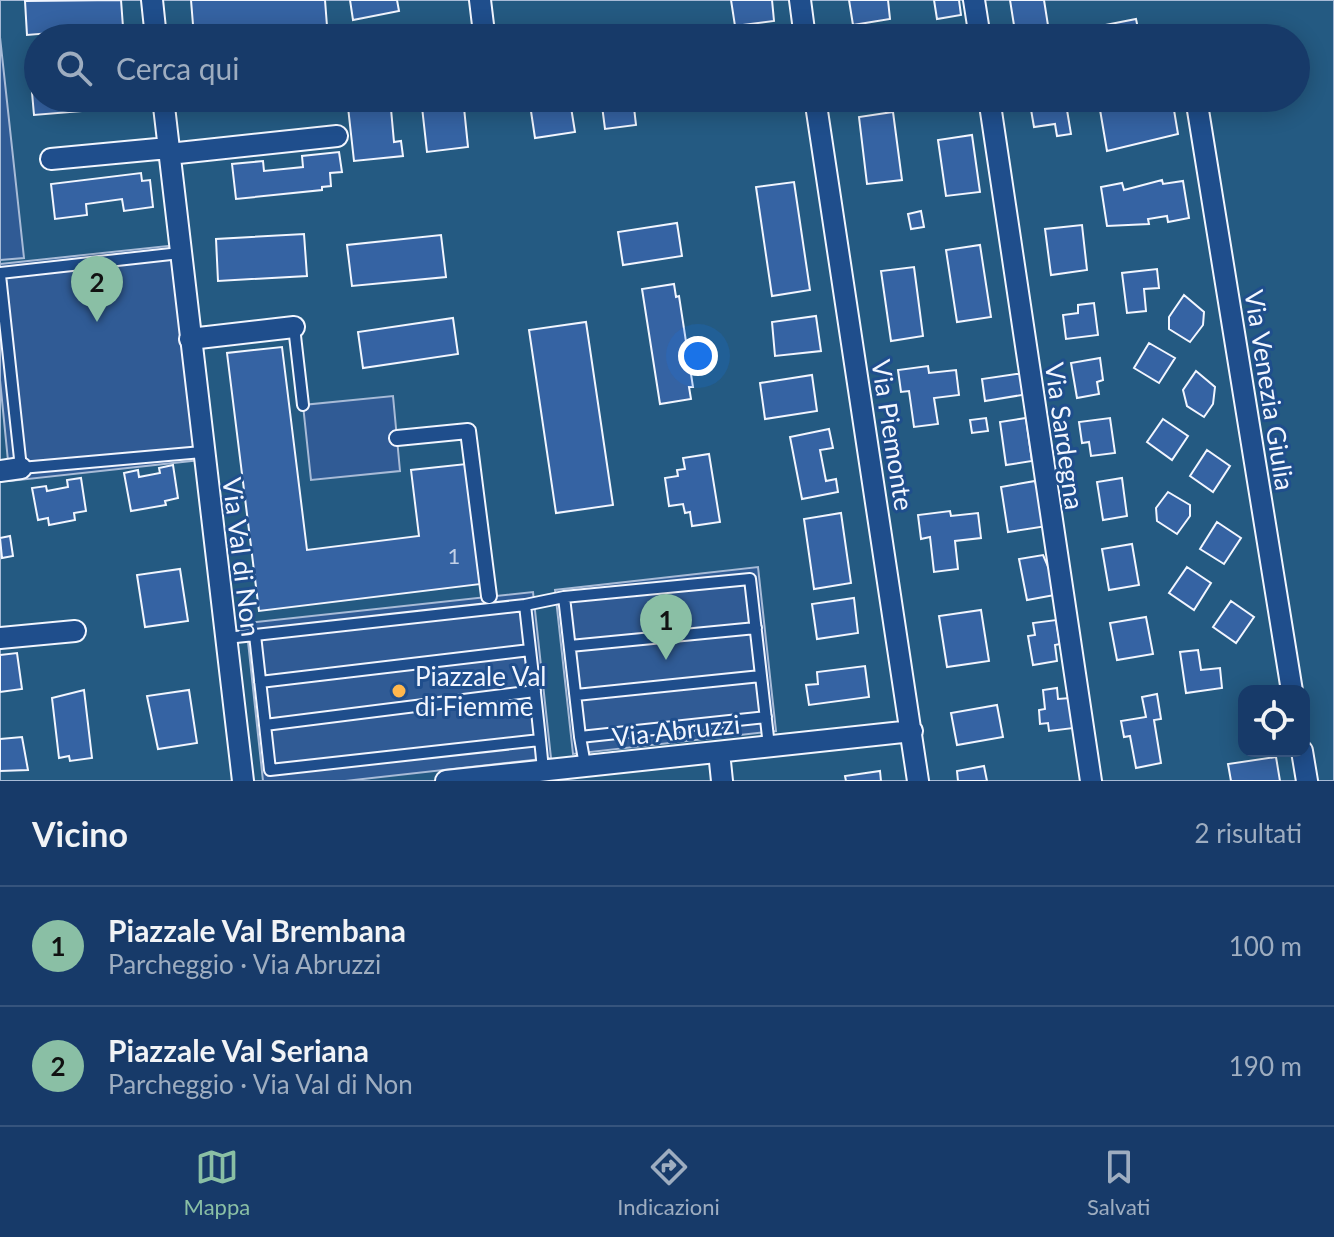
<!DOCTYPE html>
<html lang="it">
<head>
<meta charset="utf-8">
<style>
  body { margin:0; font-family:Lato,sans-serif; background:#20416f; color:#f1f3f6 }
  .controls { position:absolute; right:24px; bottom:24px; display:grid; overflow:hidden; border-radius:16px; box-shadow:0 4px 20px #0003 }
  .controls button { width:72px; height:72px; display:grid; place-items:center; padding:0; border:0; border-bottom:2px solid #36547d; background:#173a69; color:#f1f3f6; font:40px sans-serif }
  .you { position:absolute; left:698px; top:356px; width:28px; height:28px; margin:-20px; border:6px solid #fff; border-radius:50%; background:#1a73e8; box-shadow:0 0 0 12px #1a73e833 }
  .badge { display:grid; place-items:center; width:52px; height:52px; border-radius:50%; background:#8abfa5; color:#111; font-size:26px; font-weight:700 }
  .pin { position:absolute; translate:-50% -66px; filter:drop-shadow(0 2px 4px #0008) }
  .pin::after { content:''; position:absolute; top:42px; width:28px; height:24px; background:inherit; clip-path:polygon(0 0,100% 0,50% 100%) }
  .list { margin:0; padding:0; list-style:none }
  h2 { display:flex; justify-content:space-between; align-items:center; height:104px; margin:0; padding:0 32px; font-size:34px }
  h2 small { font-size:26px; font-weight:400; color:#9eadc0 }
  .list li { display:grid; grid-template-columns:52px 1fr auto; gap:24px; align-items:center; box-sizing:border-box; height:120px; padding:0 32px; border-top:2px solid #36547d }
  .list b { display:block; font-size:30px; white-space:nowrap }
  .list p { margin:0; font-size:26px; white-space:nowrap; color:#9eadc0 }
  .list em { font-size:26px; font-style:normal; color:#9eadc0 }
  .icon { flex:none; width:44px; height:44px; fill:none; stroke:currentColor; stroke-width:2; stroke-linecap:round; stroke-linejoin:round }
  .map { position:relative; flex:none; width:1334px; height:781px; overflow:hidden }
  .search { position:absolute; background:#173a69; box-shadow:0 4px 20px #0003; left:24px; right:24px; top:24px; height:88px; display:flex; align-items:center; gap:20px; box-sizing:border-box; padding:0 28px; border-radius:44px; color:#9eadc0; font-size:30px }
  .sheet { height:344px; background:#173a69 }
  nav { display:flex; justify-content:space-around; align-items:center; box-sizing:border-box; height:112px; border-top:2px solid #36547d; background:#173a69; font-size:22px; color:#9eadc0 }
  nav a { display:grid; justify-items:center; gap:4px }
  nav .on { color:#8abfa5 }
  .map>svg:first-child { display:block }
  .green { fill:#245a82; stroke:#a8bbd7; stroke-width:2; fill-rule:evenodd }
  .parking { fill:#305b95; stroke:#a8bbd7; stroke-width:2 }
  .building { fill:#3563a3; stroke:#f2f6ff; stroke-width:2 }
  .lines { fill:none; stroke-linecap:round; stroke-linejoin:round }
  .service-casing { stroke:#f2f6ff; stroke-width:14 }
  .pedestrian-casing { stroke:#f2f6ff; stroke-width:18 }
  .minor-casing { stroke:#f2f6ff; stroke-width:24 }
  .service { stroke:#1f4e8c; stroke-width:10 }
  .pedestrian { stroke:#1f4e8c; stroke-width:14 }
  .minor { stroke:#1f4e8c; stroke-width:20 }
  .poi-dot { fill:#ffb74d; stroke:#1f4e8c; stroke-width:3 }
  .labels { text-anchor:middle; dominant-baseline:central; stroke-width:6; stroke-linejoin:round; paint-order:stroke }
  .number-label { font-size:22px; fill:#c3d1e8 }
  .street-label { font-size:26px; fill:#f2f6ff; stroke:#1f4e8c }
  .poi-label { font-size:26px; fill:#f2f6ff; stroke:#1f4e8c; text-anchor:start }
</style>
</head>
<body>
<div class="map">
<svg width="1334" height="781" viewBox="0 0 1334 781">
  <rect width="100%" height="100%" fill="#1f4e8c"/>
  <path class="green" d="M0 0H1334V781H0ZM38 38H1296V98H38ZM1244 691H1304V751H1244Z"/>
  <path class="parking" d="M0 37 24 258 0 260Z
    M186 244 209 459 10 481 0 380V264Z
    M393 396 400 471 311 480 303 405Z
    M758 567 776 731 573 754 555 590Z
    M533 592 551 758 345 781H263L246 623Z"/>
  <path class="building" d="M121 0 123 27 27 35 25 1Z
    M191 0H325L327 26 194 37Z
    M350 0H397L399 11 353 20Z
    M731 0H772L774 21 735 26Z
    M849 0H888L890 19 853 25Z
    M934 0H959L961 15 937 19Z
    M1010 0H1044L1050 38H1016Z
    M1136 19 1140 38H1097L1095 27Z
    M38 80V98H129L130 107 34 115 31 81Z
    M199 98H309L200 107Z
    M347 98H390L394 142 401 141 403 156 354 161Z
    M421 98H463L468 147 427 152Z
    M529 98H577L570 101 575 132 535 138Z
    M601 98H642L633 99 636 125 605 129Z
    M1029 98H1065L1071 134 1057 136 1055 124 1034 127Z
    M1098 98H1172L1178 134 1107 151Z
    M893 112 902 180 867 184 859 117Z
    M972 135 980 192 946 196 938 140Z
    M339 152 342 172 330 173 331 186 322 187V190L236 199 232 164 263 161 264 171 303 167 302 156Z
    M141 173 142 181 150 180 153 207 124 211 122 199 86 204 87 215 55 219 51 184Z
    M1162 180 1163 184 1183 181 1189 218 1168 222 1167 216 1148 219 1149 224 1107 226 1101 187 1122 183 1124 190Z
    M794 182 810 290 772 296 756 187Z
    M921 211 924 227 911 229 908 214Z
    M677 223 682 256 623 265 618 232Z
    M1082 225 1087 270 1051 275 1045 229Z
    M304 234 307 276 218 281 216 239Z
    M441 235 446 277 352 286 347 245Z
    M980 245 991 317 957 322 946 250Z
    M914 267 923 336 891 341 881 271Z
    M1157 269 1159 288 1144 289 1146 311 1127 313 1122 273Z
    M674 284 676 297 679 296 693 387H689L691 399 660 404 642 289Z
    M1184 295 1204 312 1203 325 1190 342 1169 329V317Z
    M1094 303 1098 335 1066 339 1063 315 1078 313V305Z
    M816 316 821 351 775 356 772 322Z
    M453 318 458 354 363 368 358 332Z
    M586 322 613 505 556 513 529 330Z
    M1149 343 1175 358 1159 383 1134 368Z
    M282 347 307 550 419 536 411 470 466 464 481 584 259 611 227 353Z
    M1100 358 1103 380 1097 382 1099 394 1077 398 1071 363Z
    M928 366 929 373 956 370 959 395 934 398 938 424 914 427 909 391 901 392 898 370Z
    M1196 371 1215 387 1213 404 1204 417 1187 406 1183 390Z
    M1024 373 1028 394 985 401 982 379Z
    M812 375 817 411 765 419 760 383Z
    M986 418 988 431 972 433 970 420Z
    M1026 418 1032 461 1006 465 1000 422Z
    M1110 418 1115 453 1091 456 1089 442 1082 443 1079 422Z
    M1163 419 1188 436 1172 460 1147 442Z
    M829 429 833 448 820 450 826 481 836 479 838 492 802 499 790 437Z
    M1207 450 1230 466 1213 492 1190 476Z
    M709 454 720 522 692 526 690 512 685 513 683 504 669 506 665 478 678 476 677 470 685 469 683 458Z
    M173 465 178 498 165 501 166 505 131 511 124 473 138 470 139 477 160 473 159 468Z
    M81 478 86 511 74 513 75 520 49 525 48 518 38 520 32 488 46 486 47 491 68 487 67 480Z
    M1122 478 1127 516 1103 520 1097 482Z
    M1035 481 1047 526 1008 532 1001 487Z
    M1168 492 1190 505V516L1177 534 1157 521 1156 508Z
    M950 511 951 516 978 513 981 538 955 541 958 569 934 572 930 537 921 539 918 515Z
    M841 513 851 583 814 589 804 519Z
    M1217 522 1241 538 1224 564 1200 549Z
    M10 536 13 556 2 558 0 538Z
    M1132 544 1139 585 1109 590 1102 549Z
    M1043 555 1060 594 1027 600 1019 559Z
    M1187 567 1211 583 1194 610 1169 593Z
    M180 569 188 621 145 627 137 575Z
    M854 598 858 633 817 639 812 604Z
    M1231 601 1254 617 1236 643 1213 627Z
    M981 610 989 661 947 667 939 616Z
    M1146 617 1153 654 1117 660 1110 623Z
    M1056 620 1060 644 1055 645 1057 661 1033 665 1028 636 1035 635 1033 623Z
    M1198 650 1201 670 1220 668 1222 688 1186 693 1180 652Z
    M17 653 22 689 0 692V655Z
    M865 666 869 697 809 705 806 685 818 684 817 672Z
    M1057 688 1058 699 1070 698 1074 728 1049 731 1048 723 1040 724 1039 710 1045 709 1043 690Z
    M84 690 92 758 70 761 69 756 59 758 52 698Z
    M189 690 197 743 158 749 147 696Z
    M1157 694 1161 719 1154 720 1161 763 1136 768 1130 736 1124 737 1121 721 1146 717 1142 697Z
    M997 705 1003 737 957 745 951 713Z
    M22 737 28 770 0 771V739Z
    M1276 757 1280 781H1231L1228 764Z
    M984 766 987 781H958L957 771Z
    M880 771 881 781H846L845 776Z"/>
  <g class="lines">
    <g class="service-casing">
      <path id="service" d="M0 273 180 253
        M0 275 21 468 202 452
        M294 327 303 405
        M525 605 564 597
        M226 638 255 635
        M570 646 756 628
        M260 682 530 650
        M576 695 761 676
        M766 717 580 737 564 597 750 579 769 746
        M265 725 535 691
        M580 737 585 765
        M540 740 270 770 255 635 525 605C531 660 538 715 543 770"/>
    </g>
    <g class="pedestrian-casing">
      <path id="pedestrian" d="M397 438 468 431 489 596"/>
    </g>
    <g class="minor-casing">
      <path id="minor" d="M152 0 156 38
        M480 0 483 25
        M800 0 805 38
        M974 0 980 38
        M163 98 243 781
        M815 98 918 781
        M989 98 1091 781
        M1196 98 1292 691
        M169 154 337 136
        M51 159 168 148
        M190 339 294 327
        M0 471 21 468
        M0 638 75 631
        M1302 751 1307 781
        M719 752 722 781
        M446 781 912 731"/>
    </g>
    <use href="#service" class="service"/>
    <use href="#pedestrian" class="pedestrian"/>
    <use href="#minor" class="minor"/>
  </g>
  <circle class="poi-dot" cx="399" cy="691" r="8"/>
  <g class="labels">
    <g class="number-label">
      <text x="454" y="555">1</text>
    </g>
    <g class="street-label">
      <text transform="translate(1270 390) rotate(81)">Via Venezia Giulia</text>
      <text transform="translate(893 435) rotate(81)">Via Piemonte</text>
      <text transform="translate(1065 436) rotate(82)">Via Sardegna</text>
      <text transform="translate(242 557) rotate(83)">Via Val di Non</text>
      <text transform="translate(676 730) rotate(-6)">Via Abruzzi</text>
    </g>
    <g class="poi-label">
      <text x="415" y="676">Piazzale Val<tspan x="415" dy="30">di Fiemme</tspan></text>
    </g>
  </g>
</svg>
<div class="controls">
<button><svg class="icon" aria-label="locate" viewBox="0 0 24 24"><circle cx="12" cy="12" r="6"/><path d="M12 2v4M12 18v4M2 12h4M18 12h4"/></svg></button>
</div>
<div class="you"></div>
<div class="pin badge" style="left:666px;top:660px">1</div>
<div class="pin badge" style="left:97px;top:322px">2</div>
<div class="search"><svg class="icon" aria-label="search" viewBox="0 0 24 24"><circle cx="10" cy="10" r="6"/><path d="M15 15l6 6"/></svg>Cerca qui</div>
</div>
<section class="sheet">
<h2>Vicino<small>2 risultati</small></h2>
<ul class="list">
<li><span class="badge">1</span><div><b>Piazzale Val Brembana</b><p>Parcheggio · Via Abruzzi</p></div><em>100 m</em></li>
<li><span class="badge">2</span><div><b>Piazzale Val Seriana</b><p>Parcheggio · Via Val di Non</p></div><em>190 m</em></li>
</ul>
</section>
<nav>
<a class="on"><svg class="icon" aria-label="map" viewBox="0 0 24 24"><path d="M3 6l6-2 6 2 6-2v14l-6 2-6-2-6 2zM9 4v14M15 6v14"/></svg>Mappa</a>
<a><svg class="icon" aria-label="directions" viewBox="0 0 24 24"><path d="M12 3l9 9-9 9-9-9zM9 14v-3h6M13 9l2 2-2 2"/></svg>Indicazioni</a>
<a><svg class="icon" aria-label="saved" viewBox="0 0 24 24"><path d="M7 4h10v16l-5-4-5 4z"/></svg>Salvati</a>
</nav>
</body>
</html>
